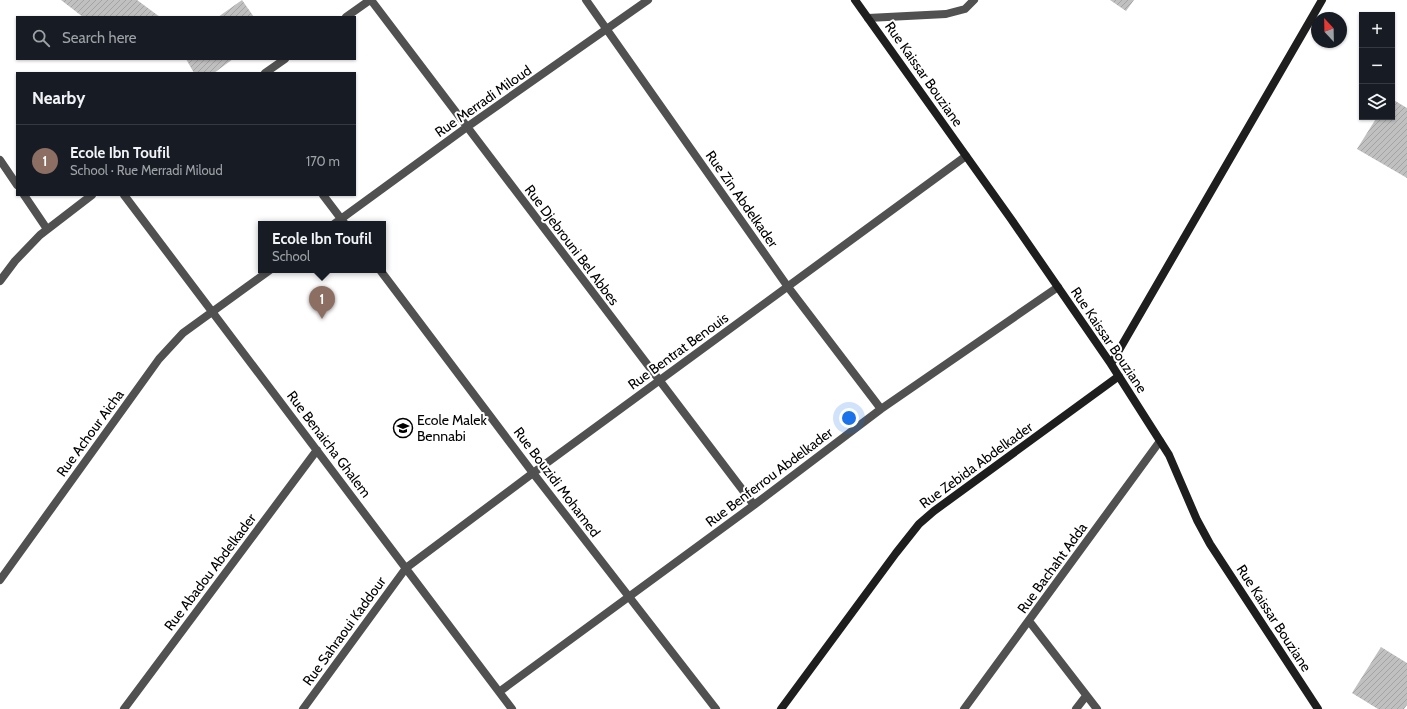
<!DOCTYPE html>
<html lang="en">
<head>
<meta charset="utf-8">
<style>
  body { margin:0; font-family:Cabin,sans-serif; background:#242831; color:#f1f3f6 }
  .controls { position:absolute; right:12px; top:12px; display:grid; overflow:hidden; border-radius:0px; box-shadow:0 1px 3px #0004 }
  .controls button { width:36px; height:36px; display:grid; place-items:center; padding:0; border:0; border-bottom:1px solid #363941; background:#171b24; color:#f1f3f6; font:20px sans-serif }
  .compass { position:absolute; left:1311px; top:12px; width:36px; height:36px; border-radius:50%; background:#171b24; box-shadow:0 1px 3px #0004; rotate:338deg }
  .you { position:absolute; left:849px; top:418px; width:14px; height:14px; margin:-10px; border:3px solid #fff; border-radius:50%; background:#1a73e8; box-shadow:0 0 0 6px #1a73e833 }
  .badge { display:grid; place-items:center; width:26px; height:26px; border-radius:50%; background:#0f766e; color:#fff; font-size:13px; font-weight:700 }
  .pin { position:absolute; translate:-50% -33px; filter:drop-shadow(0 1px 2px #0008) }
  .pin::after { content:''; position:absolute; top:21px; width:14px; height:12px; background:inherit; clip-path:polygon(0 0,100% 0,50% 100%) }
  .popup { position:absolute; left:258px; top:221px; width:128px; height:52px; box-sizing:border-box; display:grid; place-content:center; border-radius:0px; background:#171b24; filter:drop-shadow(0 1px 3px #0005); font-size:13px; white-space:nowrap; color:#9ea1a6 }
  .popup b { font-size:15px; color:#f1f3f6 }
  .popup::after { content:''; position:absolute; left:50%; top:100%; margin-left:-8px; border:8px solid transparent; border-top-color:#171b24 }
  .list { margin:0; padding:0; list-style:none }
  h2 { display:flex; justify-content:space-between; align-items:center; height:52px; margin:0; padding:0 16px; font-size:17px }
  h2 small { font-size:13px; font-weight:400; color:#9ea1a6 }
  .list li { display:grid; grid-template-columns:26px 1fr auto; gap:12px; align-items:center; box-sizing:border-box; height:72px; padding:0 16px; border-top:1px solid #363941 }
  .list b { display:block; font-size:15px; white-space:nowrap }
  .list p { margin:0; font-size:13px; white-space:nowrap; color:#9ea1a6 }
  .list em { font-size:13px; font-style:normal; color:#9ea1a6 }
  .icon { flex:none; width:22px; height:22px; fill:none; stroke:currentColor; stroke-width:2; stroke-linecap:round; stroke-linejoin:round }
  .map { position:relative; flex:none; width:1407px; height:709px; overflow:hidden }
  .search { position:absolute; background:#171b24; box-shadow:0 1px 3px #0004; left:16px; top:16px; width:340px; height:44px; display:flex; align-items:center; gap:10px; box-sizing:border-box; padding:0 14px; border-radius:0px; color:#9ea1a6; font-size:15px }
  .panel { position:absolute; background:#171b24; box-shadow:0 1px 3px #0004; left:16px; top:72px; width:340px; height:124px; border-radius:0px }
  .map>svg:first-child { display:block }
  .building { fill:url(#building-hatch) }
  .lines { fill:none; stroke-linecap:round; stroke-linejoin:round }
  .lane { stroke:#515151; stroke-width:8 }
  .street { stroke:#515151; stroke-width:8 }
  .secondary { stroke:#1e1e1e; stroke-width:8 }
  .labels { text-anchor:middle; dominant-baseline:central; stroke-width:4; stroke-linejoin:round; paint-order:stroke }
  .street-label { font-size:14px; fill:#000; stroke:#fff }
  .poi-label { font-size:14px; fill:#000; stroke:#fff; text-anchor:start }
</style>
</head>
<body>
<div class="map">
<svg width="1407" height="709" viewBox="0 0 1407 709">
  <defs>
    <pattern id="building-hatch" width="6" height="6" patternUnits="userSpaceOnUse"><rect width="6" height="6" fill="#c0c0c0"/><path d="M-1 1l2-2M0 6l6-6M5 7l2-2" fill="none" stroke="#a3a3a3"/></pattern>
  </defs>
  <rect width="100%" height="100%" fill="#fff"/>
  <path class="building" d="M61 0H137L160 17H83Z
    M242 0 254 17H218Z
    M1110 0H1134L1126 11Z
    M186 59H233L214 73H194Z
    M1392 99 1407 108V178L1357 149 1377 117H1392Z
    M1381 647 1407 663V705L1404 709H1378L1352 693Z"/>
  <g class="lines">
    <path class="lane" d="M868 18 946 14 965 9 974 0"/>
    <path class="street" d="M371 0 754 505
      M586 0 788 287 881 409
      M346 17 370 0
      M265 73 285 59
      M0 160 17 185
      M24 195 47 229
      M124 195 512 709
      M323 195 345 224
      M334 224 467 127 648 0
      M380 270 533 473 716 709
      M0 281 15 261 40 235 92 195
      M0 580 159 359 183 333 270 270
      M1029 621 1097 709
      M499 692 754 505 881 409 1058 287
      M124 709 317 450
      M303 709 406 568 533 473 966 156
      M964 709 1160 441
      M1076 709 1086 696"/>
    <path class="secondary" d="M855 0 1011 219 1111 364 1169 455 1197 520 1210 544 1318 709
      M1111 364 1322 0
      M781 709 896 553 919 524 934 511 1119 376"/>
  </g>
  <defs>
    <g id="school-ring" transform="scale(1)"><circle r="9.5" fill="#fff" stroke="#000" stroke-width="1.5"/><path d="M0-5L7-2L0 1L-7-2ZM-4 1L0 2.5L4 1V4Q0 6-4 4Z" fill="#000"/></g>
  </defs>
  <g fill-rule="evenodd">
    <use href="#school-ring" x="403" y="428"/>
  </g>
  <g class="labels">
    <g class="street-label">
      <text transform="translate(924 74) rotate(55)">Rue Kaissar Bouziane</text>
      <text transform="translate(483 101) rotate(-35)">Rue Merradi Miloud</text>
      <text transform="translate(742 199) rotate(55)">Rue Zin Abdelkader</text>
      <text transform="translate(572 245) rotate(53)">Rue Djebrouni Bel Abbes</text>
      <text transform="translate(1109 340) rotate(56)">Rue Kaissar Bouziane</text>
      <text transform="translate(678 351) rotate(-36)">Rue Bentrat Benouis</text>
      <text transform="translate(90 433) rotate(-54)">Rue Achour Aicha</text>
      <text transform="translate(329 444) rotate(53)">Rue Benaicha Ghalem</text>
      <text transform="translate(976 465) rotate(-36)">Rue Zebida Abdelkader</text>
      <text transform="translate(769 477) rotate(-37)">Rue Benferrou Abdelkader</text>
      <text transform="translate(557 482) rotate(53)">Rue Bouzidi Mohamed</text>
      <text transform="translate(1052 568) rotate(-54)">Rue Bachaht Adda</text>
      <text transform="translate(210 572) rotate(-53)">Rue Abadou Abdelkader</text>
      <text transform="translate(1274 618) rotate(57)">Rue Kaissar Bouziane</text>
      <text transform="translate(344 631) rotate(-54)">Rue Sahraoui Kaddour</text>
    </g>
    <g class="poi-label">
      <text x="417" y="420">Ecole Malek<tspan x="417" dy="16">Bennabi</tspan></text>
    </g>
  </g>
</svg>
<div class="controls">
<button>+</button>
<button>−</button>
<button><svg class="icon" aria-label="layers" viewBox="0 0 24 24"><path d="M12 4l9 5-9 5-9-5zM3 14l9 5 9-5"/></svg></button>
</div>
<svg class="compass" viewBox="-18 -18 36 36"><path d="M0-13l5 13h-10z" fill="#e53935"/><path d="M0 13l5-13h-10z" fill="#9ea1a6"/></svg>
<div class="you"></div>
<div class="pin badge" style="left:322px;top:319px;background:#8d6e63">1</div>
<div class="popup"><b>Ecole Ibn Toufil</b>School</div>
<div class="search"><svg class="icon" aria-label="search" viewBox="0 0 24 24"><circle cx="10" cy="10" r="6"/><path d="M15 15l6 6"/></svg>Search here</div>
<section class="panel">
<h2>Nearby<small></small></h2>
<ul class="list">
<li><span class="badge" style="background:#8d6e63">1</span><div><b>Ecole Ibn Toufil</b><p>School · Rue Merradi Miloud</p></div><em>170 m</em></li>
</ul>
</section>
</div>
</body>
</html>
